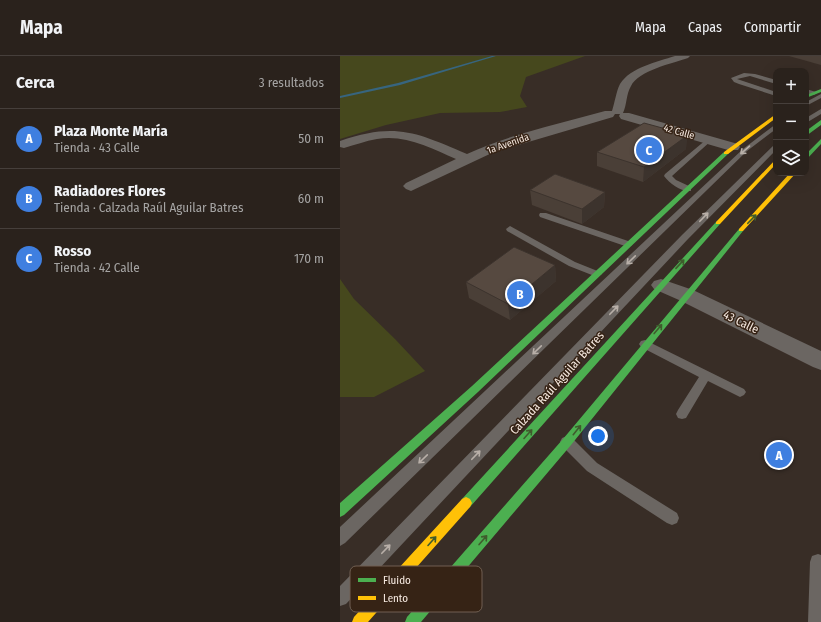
<!DOCTYPE html>
<html lang="es">
<head>
<meta charset="utf-8">
<style>
  body { margin:0; font-family:"Fira Sans Condensed",sans-serif; background:#322a25; color:#f1f3f6 }
  .controls { position:absolute; right:12px; top:12px; display:grid; overflow:hidden; border-radius:8px; box-shadow:0 4px 16px #0002 }
  .controls button { width:36px; height:36px; display:grid; place-items:center; padding:0; border:0; border-bottom:1px solid #463f3b; background:#2a221c; color:#f1f3f6; font:20px sans-serif }
  .you { position:absolute; left:258px; top:380px; width:14px; height:14px; margin:-10px; border:3px solid #fff; border-radius:50%; background:#1a73e8; box-shadow:0 0 0 6px #1a73e833 }
  .badge { display:grid; place-items:center; width:26px; height:26px; border-radius:50%; background:#8bbbb9; color:#fff; font-size:13px; font-weight:700 }
  .pin { position:absolute; translate:-50% -50%; border:2px solid #fff; box-shadow:0 1px 4px #0006 }
  .list { margin:0; padding:0; list-style:none }
  h2 { display:flex; justify-content:space-between; align-items:center; height:52px; margin:0; padding:0 16px; font-size:17px }
  h2 small { font-size:13px; font-weight:400; color:#a5a4a3 }
  .list li { display:grid; grid-template-columns:26px 1fr auto; gap:12px; align-items:center; box-sizing:border-box; height:60px; padding:0 16px; border-top:1px solid #463f3b }
  .list b { display:block; font-size:15px; white-space:nowrap }
  .list p { margin:0; font-size:13px; white-space:nowrap; color:#a5a4a3 }
  .list em { font-size:13px; font-style:normal; color:#a5a4a3 }
  .icon { flex:none; width:22px; height:22px; fill:none; stroke:currentColor; stroke-width:2; stroke-linecap:round; stroke-linejoin:round }
  .map { position:relative; flex:none; width:481px; height:566px; overflow:hidden }
  header { display:flex; align-items:center; gap:24px; box-sizing:border-box; height:56px; padding:0 20px; background:#2a221c; border-bottom:1px solid #463f3b }
  header strong { font-size:19px }
  nav { display:flex; gap:22px; margin-inline-start:auto; font-size:14px }
  main { display:flex }
  aside { flex:1; background:#2a221c }
  .map>svg:first-child { display:block }
  .green { fill:#46481d }
  .lines { fill:none; stroke-linecap:round; stroke-linejoin:round }
  .stream { fill:#37657f; fill-rule:evenodd }
  .lane { fill:#6b6662; fill-rule:evenodd }
  .street { fill:#6b6662; fill-rule:evenodd }
  .fast { fill:#4caf50; fill-rule:evenodd }
  .slow { fill:#ffc107; fill-rule:evenodd }
  .wall { fill:#4a3f37 }
  .shaded-wall { fill:#3c332d }
  .building { fill:#564940; stroke:#3c332d }
  .oneway { stroke:#b8afa8 }
  .oneway2 { stroke:#3f5b2d }
  .labels { text-anchor:middle; dominant-baseline:central; stroke-width:3; stroke-linejoin:round; paint-order:stroke }
  .far-street-label { font-size:10px; fill:#f7eae1; stroke:#362315 }
  .street-label { font-size:12px; fill:#f7eae1; stroke:#362315 }
  .key { fill:#362315; stroke:#705f52; stroke-width:1 }
  .key-label { font-size:11px; fill:#f7eae1 }
</style>
</head>
<body>
<header>
<strong>Mapa</strong>
<nav><a>Mapa</a><a>Capas</a><a>Compartir</a></nav>
</header>
<main>
<aside>
<h2>Cerca<small>3 resultados</small></h2>
<ul class="list">
<li><span class="badge" style="background:#3f7fe0">A</span><div><b>Plaza Monte María</b><p>Tienda · 43 Calle</p></div><em>50 m</em></li>
<li><span class="badge" style="background:#3f7fe0">B</span><div><b>Radiadores Flores</b><p>Tienda · Calzada Raúl Aguilar Batres</p></div><em>60 m</em></li>
<li><span class="badge" style="background:#3f7fe0">C</span><div><b>Rosso</b><p>Tienda · 42 Calle</p></div><em>170 m</em></li>
</ul>
</aside>
<div class="map">
<svg width="481" height="566" viewBox="0 0 481 566">
  <rect width="100%" height="100%" fill="#382d26"/>
  <path class="green" d="M0 0H245L186 21 180 40 187 51 160 56 100 57 46 69 0 83Z
    M0 223 14 243 55 283 85 315 34 341H0Z"/>
  <g class="lines">
    <path class="stream" d="M152 0H156L60 29 0 42V40L58 27Z"/>
    <path class="lane" d="M404 17 415 18 436 24V28L410 20 397 23 436 36V40L399 28 394 26 391 22Z
      M466 33 476 36 477 37 474 39 466 37Z
      M481 38V42L466 50V46Z
      M481 53V58L466 67V62Z
      M436 68V73L407 95 5 487 0 490V471L403 93Z
      M367 83 372 84 332 120 336 124 351 131V135C341 136 330 128 324 120L325 118Z
      M436 88V94L348 183 6 548 0 550V530L342 179 434 89Z
      M200 157H206L291 186 292 188 291 190H285L200 161 199 159Z
      M170 170 235 206 260 216 262 218 257 221 229 210 167 175 166 173Z
      M305 284 404 333 406 336 404 339 400 341 368 325 346 362 342 363 338 362 336 358 338 354 359 321 301 291 299 288 301 285Z
      M227 380 232 382 257 407 337 457 339 462 337 467 332 469 327 467 247 415 222 390 220 386 222 382Z
      M478 498 481 499V566H468L470 506 472 500Z"/>
    <path class="street" d="M335 0H350L348 2C333 7 298 15 291 30 286 38 287 49 283 57H289L398 88 400 91 398 94H388L281 63 279 60 280 58H275L273 61 154 96 71 135 66 133 63 130 66 127 116 103C91 92 65 78 37 83 25 85 15 89 4 92L0 91V85C55 66 76 76 127 98 170 78 219 68 265 55H272C275 46 276 36 280 28 291 11 317 6 335 0Z
      M321 223 353 234 481 295V314L473 311 339 244 314 233 311 229 314 225Z"/>
    <path class="fast" d="M481 33V36L466 42V39Z
      M481 64V69L466 80V75Z
      M481 83V88L466 104V98Z
      M384 96 389 97 138 336 4 459 0 461V447L132 330Z
      M378 165 380 166V168L130 451 126 453 122 451 120 447 122 443 376 166Z
      M401 172 403 173V175L231 389 81 566H65L67 561 223 383 399 173Z"/>
    <path class="slow" d="M436 58V62L388 98H384V96Z
      M436 103V108L380 168H376V166Z
      M450 117H456L403 175H399V173Z
      M126 441 130 443 132 447 130 451 28 566H12L14 561 122 443Z"/>
  </g>
  <path class="wall" d="M449 0H481V9Z
    M346 93 303 126 257 110V96Z
    M190 134 265 136 264 151 242 168 192 149Z
    M215 209 216 225 170 264 129 242 126 226Z"/>
  <path class="shaded-wall" d="M348 79 346 93 303 126 304 111Z
    M265 136 264 151 242 168V153Z
    M215 209 216 225 170 264 168 248Z"/>
  <path class="building" d="M304 67 348 79 304 111 257 96Z
    M215 118 265 136 242 153 190 134Z
    M174 191 215 209 168 248 126 226Z"/>
  <defs><path id="oneway-shaft" d="M-6 0H5M1.5-3L5.5 0L1.5 3" fill="none" stroke-width="1.6" stroke-linecap="round" stroke-linejoin="round"/></defs>
  <g class="oneway">
    <use href="#oneway-shaft" transform="translate(405 94) rotate(139)"/>
    <use href="#oneway-shaft" transform="translate(364 161) rotate(-46)"/>
    <use href="#oneway-shaft" transform="translate(291 204) rotate(136)"/>
    <use href="#oneway-shaft" transform="translate(274 254) rotate(-46)"/>
    <use href="#oneway-shaft" transform="translate(197 294) rotate(136)"/>
    <use href="#oneway-shaft" transform="translate(136 399) rotate(-46)"/>
    <use href="#oneway-shaft" transform="translate(83 403) rotate(136)"/>
    <use href="#oneway-shaft" transform="translate(46 493) rotate(-46)"/>
  </g>
  <g class="oneway2">
    <use href="#oneway-shaft" transform="translate(412 163) rotate(-46)"/>
    <use href="#oneway-shaft" transform="translate(340 208) rotate(-47)"/>
    <use href="#oneway-shaft" transform="translate(318 273) rotate(-50)"/>
    <use href="#oneway-shaft" transform="translate(237 374) rotate(-51)"/>
    <use href="#oneway-shaft" transform="translate(188 378) rotate(-48)"/>
    <use href="#oneway-shaft" transform="translate(143 484) rotate(-49)"/>
    <use href="#oneway-shaft" transform="translate(92 485) rotate(-48)"/>
  </g>
  <g class="labels">
    <g class="far-street-label">
      <text transform="translate(339 76) rotate(16)">42 Calle</text>
      <text transform="translate(168 88) rotate(-19)">1a Avenida</text>
    </g>
    <g class="street-label">
      <text transform="translate(401 266) rotate(26)">43 Calle</text>
      <text transform="translate(217 327) rotate(-48)">Calzada Raúl Aguilar Batres</text>
    </g>
  </g>
  <rect x="10" y="510" width="132" height="46" rx="6" class="key"/>
  <rect x="18" y="522" width="18" height="4" fill="#4caf50"/>
  <rect x="18" y="540" width="18" height="4" fill="#ffc107"/>
  <g class="key-label">
    <text x="43" y="528">Fluido</text>
    <text x="43" y="546">Lento</text>
  </g>
</svg>
<div class="controls">
<button>+</button>
<button>−</button>
<button><svg class="icon" aria-label="layers" viewBox="0 0 24 24"><path d="M12 4l9 5-9 5-9-5zM3 14l9 5 9-5"/></svg></button>
</div>
<div class="you"></div>
<div class="pin badge" style="left:439px;top:399px;background:#3f7fe0">A</div>
<div class="pin badge" style="left:180px;top:238px;background:#3f7fe0">B</div>
<div class="pin badge" style="left:309px;top:94px;background:#3f7fe0">C</div>
</div>
</main>
</body>
</html>
